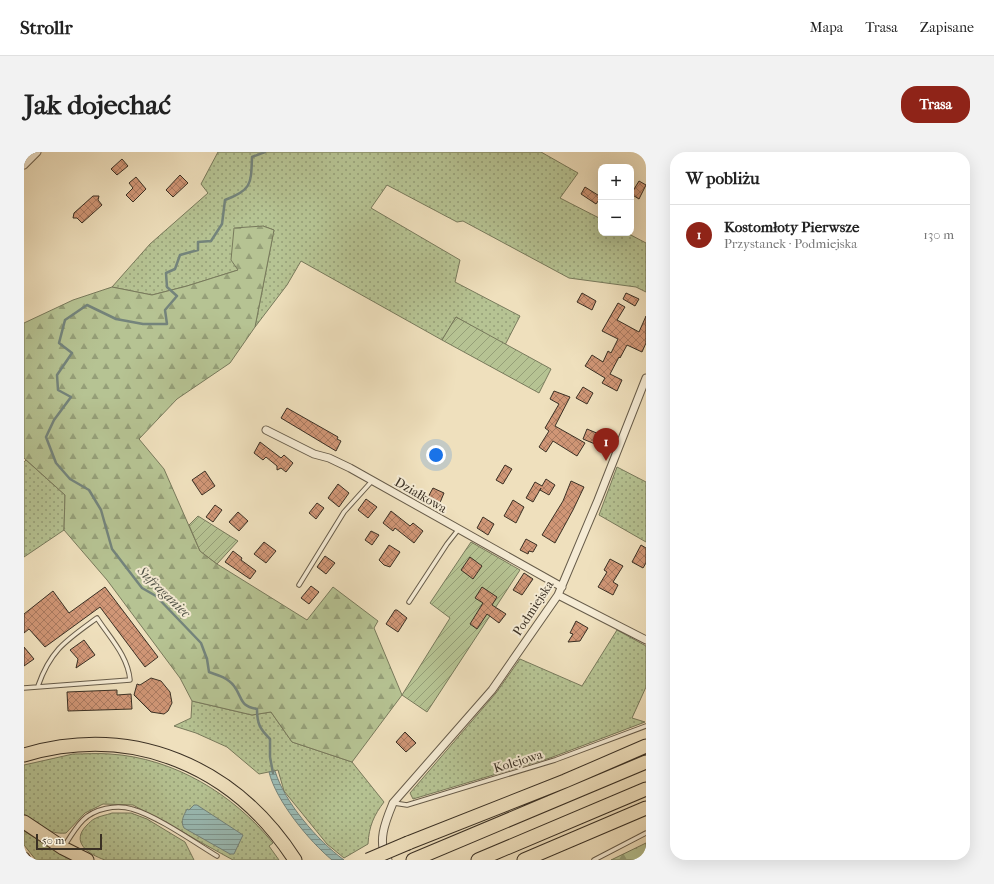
<!DOCTYPE html>
<html lang="pl">
<head>
<meta charset="utf-8">
<style>
  body { margin:0; font-family:"IM FELL French Canon",serif; background:#f2f2f2; color:#222 }
  .controls { position:absolute; right:12px; top:12px; display:grid; overflow:hidden; border-radius:8px; box-shadow:0 4px 16px #0002 }
  .controls button { width:36px; height:36px; display:grid; place-items:center; padding:0; border:0; border-bottom:1px solid #e0e0e0; background:#fff; color:#222; font:20px sans-serif }
  .scale { position:absolute; left:12px; bottom:10px; width:66px; box-sizing:border-box; padding-left:4px; border:2px solid #3a3024; border-top:0; font-size:11px; line-height:14px; white-space:nowrap; color:#3a3024; -webkit-text-stroke:3px #f5ebd4; paint-order:stroke }
  .you { position:absolute; left:412px; top:303px; width:14px; height:14px; margin:-10px; border:3px solid #fff; border-radius:50%; background:#1a73e8; box-shadow:0 0 0 6px #1a73e833 }
  .badge { display:grid; place-items:center; width:26px; height:26px; border-radius:50%; background:#8f2418; color:#fff; font-size:13px; font-weight:700 }
  .pin { position:absolute; translate:-50% -33px; filter:drop-shadow(0 1px 2px #0008) }
  .pin::after { content:''; position:absolute; top:21px; width:14px; height:12px; background:inherit; clip-path:polygon(0 0,100% 0,50% 100%) }
  .list { margin:0; padding:0; list-style:none }
  h2 { display:flex; justify-content:space-between; align-items:center; height:52px; margin:0; padding:0 16px; font-size:17px }
  h2 small { font-size:13px; font-weight:400; color:#767676 }
  .list li { display:grid; grid-template-columns:26px 1fr auto; gap:12px; align-items:center; box-sizing:border-box; height:60px; padding:0 16px; border-top:1px solid #e0e0e0 }
  .list b { display:block; font-size:15px; white-space:nowrap }
  .list p { margin:0; font-size:13px; white-space:nowrap; color:#767676 }
  .list em { font-size:13px; font-style:normal; color:#767676 }
  .map { position:relative; flex:none; width:622px; height:708px; overflow:hidden; border-radius:16px }
  header { display:flex; align-items:center; gap:24px; box-sizing:border-box; height:56px; padding:0 20px; background:#fff; border-bottom:1px solid #e0e0e0 }
  header strong { font-size:19px }
  nav { display:flex; gap:22px; margin-inline-start:auto; font-size:14px }
  .intro { display:flex; align-items:center; justify-content:space-between; box-sizing:border-box; height:96px; padding:0 24px }
  h1 { margin:0; font-size:28px }
  .button { padding:10px 18px; border-radius:16px; background:#8f2418; color:#fff; font-size:14px; font-weight:700 }
  main { display:flex; gap:24px; padding:0 24px }
  aside { flex:1; background:#fff; border-radius:16px; box-shadow:0 4px 16px #0002 }
  .map>svg:first-child { display:block }
  .grass { fill:url(#grass-dots); stroke:#787a5c }
  .forest { fill:url(#forest-firs); stroke:#787a5c }
  .garden { fill:url(#garden-furrows); stroke:#787a5c }
  .water { fill:url(#water-rules); stroke:#74847c }
  .lines { fill:none; stroke-linecap:round; stroke-linejoin:round }
  .stream { stroke:#74847c; stroke-width:2.5 }
  .building { fill:url(#building-cross-hatch); stroke:#3a3024 }
  .lane-casing { stroke:#675c4a; stroke-width:5.5 }
  .street-casing { stroke:#675c4a; stroke-width:9 }
  .primary-casing { stroke:#3a3024; stroke-width:13 }
  .highway-casing { stroke:#3a3024; stroke-width:15 }
  .lane { stroke:#f5ebd4; stroke-width:3.5 }
  .street { stroke:#f5ebd4; stroke-width:7 }
  .primary { stroke:#efe0bd; stroke-width:11 }
  .highway { stroke:#efe0bd; stroke-width:13 }
  .highway-bridge-casing { stroke:#3a3024; stroke-width:15; stroke-linecap:butt }
  .highway-bridge { stroke:#efe0bd; stroke-width:13 }
  .labels { text-anchor:middle; dominant-baseline:central; stroke-width:4; stroke-linejoin:round; paint-order:stroke }
  .street-label { font-size:13px; fill:#3a3024; stroke:#f5ebd4 }
  .water-label { font-size:14px; font-style:italic; fill:#525348; stroke:#f5ebd4 }
</style>
</head>
<body>
<header>
<strong>Strollr</strong>
<nav><a>Mapa</a><a>Trasa</a><a>Zapisane</a></nav>
</header>
<div class="intro"><h1>Jak dojechać</h1><a class="button">Trasa</a></div>
<main>
<div class="map">
<svg width="622" height="708" viewBox="0 0 622 708">
  <defs>
    <pattern id="grass-dots" width="8" height="8" patternUnits="userSpaceOnUse"><rect width="8" height="8" fill="#b6c393"/><path d="M2 2h.1M6 6h.1" fill="none" stroke="#959f78" stroke-width="1.8" stroke-linecap="round"/></pattern>
    <pattern id="forest-firs" width="22" height="20" patternUnits="userSpaceOnUse"><rect width="22" height="20" fill="#b6c393"/><path d="M5 1l3.5 6h-7zM16 11l3.5 6h-7z" fill="#959f78"/></pattern>
    <pattern id="garden-furrows" width="10" height="10" patternUnits="userSpaceOnUse"><rect width="10" height="10" fill="#b6c393"/><path d="M-1 1l2-2M0 10L10 0M9 11l2-2" fill="none" stroke="#959f78"/></pattern>
    <pattern id="water-rules" width="6" height="5" patternUnits="userSpaceOnUse"><rect width="6" height="5" fill="#9abcb6"/><path d="M0 2.5h6" fill="none" stroke="#7f9994"/></pattern>
    <pattern id="building-cross-hatch" width="8" height="8" patternUnits="userSpaceOnUse"><rect width="8" height="8" fill="#d09676"/><path d="M0 0l8 8M0 8l8-8" fill="none" stroke="#aa7b61"/></pattern>
  </defs>
  <rect width="100%" height="100%" fill="#efe0bd"/>
  <filter id="stains"><feTurbulence type="fractalNoise" baseFrequency=".005" numOctaves="4"/><feColorMatrix values="0 0 0 0 .2 0 0 0 0 .09 0 0 0 0 .02 0 0 0 .5 -.17"/></filter>
  <radialGradient id="worn" r=".72"><stop offset=".6" stop-color="#630" stop-opacity="0"/><stop offset="1" stop-color="#630" stop-opacity=".3"/></radialGradient>
  <path class="grass" d="M194 0H517L554 21 536 46 577 67V81H603L622 91V140L612 135 545 126 439 69 433 70 363 33 347 56 436 108 431 130 496 164 481 193 432 165 418 188 277 109 263 133 231 175 250 78 239 74 214 118 163 134 128 143 88 135 126 92 184 41 177 32Z
    M2 308 41 343 40 378 0 405V310Z
    M593 315 622 330V390L575 363Z
    M593 478 622 494V535L608 566 621 570 526 606 389 647 386 641 472 541 496 507 558 534Z
    M168 549 228 563 247 560 268 590 328 610 360 650C350 663 345 674 344 692L320 706 303 692 260 639 254 618 235 622 203 595 172 581 150 574 167 566Z
    M49 602C62 602 74 601 86 602 150 606 209 642 249 691L245 694 255 708H209L109 653 79 652 61 661 42 681C25 683 14 672 0 662V613Z
    M88 661H107L123 667 161 690 170 708H81C64 702 46 690 63 673 65 671 68 668 70 667 75 664 83 663 88 661Z
    M0 679 47 708H12L0 693Z"/>
  <path class="forest" d="M239 74 250 78 231 175 206 211 153 247 115 287 140 317 176 399 193 412 283 468 309 435 354 469 350 476 378 543 328 610 268 590 247 560 228 563 168 549 156 526 83 428 40 378 41 343 0 306V171L49 148 88 135 128 143 163 134 214 118 207 108 210 76Z
    M622 691V708H587Z"/>
  <path class="garden" d="M432 165 527 217 515 241 418 188Z
    M174 364 214 389 193 412 176 399 165 373Z
    M447 390 496 418 403 560 378 543 426 466 406 451Z"/>
  <path class="water" d="M251 619C261 651 293 688 320 708H308C285 689 252 649 245 620Z
    M170 653H173L219 683 210 702H206L160 676C156 669 160 663 163 657L165 658Z"/>
  <g class="lines">
    <path class="stream" d="M241 0 228 5C227 32 228 38 201 48L198 72 187 89 174 90V98L156 103 151 117 142 121 143 135 153 144 141 158 143 172H119L92 167 63 153 41 168 35 191 48 201 33 223 34 238 47 245 30 268 22 285 32 311 46 327 65 338 77 358 88 397 118 436 132 444 177 491 183 507 185 520C194 523 204 526 210 534 219 546 215 554 233 557 233 572 236 577 246 587V605L249 621"/>
  </g>
  <path class="building" d="M98 7 104 14 93 23 87 17Z
    M156 23 164 31 149 45 142 38Z
    M112 25 122 37 109 50 102 43 109 36 105 31Z
    M615 29 622 33 615 47 607 42Z
    M561 35 577 45 572 52 557 42Z
    M69 44H75L74 48 78 53 58 71 53 66H49L50 61Z
    M558 141 572 149 568 158 553 150Z
    M602 141 615 147 611 154 599 147Z
    M594 151 601 155 593 168 615 180 622 164V191L618 200 603 193 596 206 595 205 586 222 598 228 593 239 578 231 581 226 561 214 568 203 579 210 584 199 587 201 594 187 578 179Z
    M559 235 569 241 563 252 552 246Z
    M530 239 546 245 531 274 561 291 553 304 529 289 522 300 515 295 525 279 521 276 535 252 526 247Z
    M263 256 314 285 313 287 317 289 312 299 257 266Z
    M563 277 575 282 571 292 559 287Z
    M236 290 257 306 260 303 269 311 262 320 257 316 253 318V314L242 305 239 308 230 301Z
    M481 313 488 317 479 332 472 328Z
    M181 319 191 334 178 343 168 328Z
    M522 327 531 333 525 343 516 338 517 336 509 350 502 346 511 330 518 334Z
    M547 329 560 335 549 358 531 391 518 383 539 349Z
    M314 332 325 341 315 355 304 346Z
    M409 336 420 341 415 353 403 347Z
    M342 347 353 355 344 366 334 358Z
    M489 348 500 355 492 371 480 364Z
    M293 351 300 356 292 367 285 361Z
    M191 353 198 358 189 370 182 365Z
    M367 359 386 374 389 371 399 379 390 391 371 376 369 379 359 371Z
    M214 360 224 369 215 379 205 370Z
    M459 365 470 372 464 383 453 376Z
    M347 379 355 383 348 393 341 388Z
    M502 387 513 393 509 400 505 399 504 402 496 398Z
    M240 390 252 399 242 411 230 402Z
    M365 393 376 400 366 415 360 413 355 408Z
    M617 393 622 396V411L619 416 608 410Z
    M209 399 218 406 217 408 232 419 226 427 201 410Z
    M301 404 311 411 302 422 293 415Z
    M446 405 458 414 449 427 437 418Z
    M586 407 599 414 589 430 594 433 589 443 574 435 583 420 580 418Z
    M500 421 509 427 498 443 489 438Z
    M287 434 295 440 285 452 277 446Z
    M81 435 134 505 121 515 76 455 21 495 5 477 0 481V462L29 439 45 461Z
    M458 435 473 445 468 453 482 462 475 471 463 462 453 477 446 472 459 451 451 446Z
    M371 458H373L383 466 374 480 362 472Z
    M552 469 564 476 556 489 544 490 549 482 546 481Z
    M60 488 71 503 52 516 54 507 46 498Z
    M0 495 10 507 0 514Z
    M127 526 137 529 146 540 148 551 144 559 140 562 127 560 110 543 113 532 116 533Z
    M93 538V543L107 542 108 557 44 559 43 540Z
    M381 580 392 591 382 600 372 590Z"/>
  <g class="lines">
    <g class="lane-casing">
      <path id="lane" d="M275 433 320 360 348 329
        M385 450 423 392 434 378
        M0 536 106 528C104 504 86 486 73 466 43 488 27 497 14 534
        M370 651 383 653 531 608 622 574
        M41 693C46 685 52 675 59 668 70 657 92 652 108 657 133 664 170 690 193 704
        M570 708 622 681"/>
    </g>
    <g class="street-casing">
      <path id="street" d="M1 0 6 7
        M0 13 13 0
        M242 278 290 302 305 306 326 316 538 435
        M534 443 622 488
        M364 708C352 691 362 668 369 651L468 538 534 443 574 348 622 226"/>
    </g>
    <g class="primary-casing">
      <path id="primary" d="M0 706 1 708"/>
    </g>
    <g class="highway-casing">
      <path id="highway" d="M0 603C109 571 210 614 271 708
        M0 670 39 696 63 708
        M384 691 541 629 622 594
        M389 708 622 610
        M454 708 622 637
        M500 708 622 656"/>
    </g>
    <use href="#lane" class="lane"/>
    <use href="#street" class="street"/>
    <use href="#primary" class="primary"/>
    <use href="#highway" class="highway"/>
    <g class="highway-bridge-casing">
      <path id="highway-bridge" d="M344 708 384 691"/>
    </g>
    <use href="#highway-bridge" class="highway-bridge"/>
  </g>
  <g class="labels">
    <g class="street-label">
      <text transform="translate(397 343) rotate(30)">Działkowa</text>
      <text transform="translate(509 456) rotate(-57)">Podmiejska</text>
      <text transform="translate(494 609) rotate(-17)">Kolejowa</text>
    </g>
    <g class="water-label">
      <text transform="translate(140 440) rotate(44)">Sufraganiec</text>
    </g>
  </g>
  <rect width="100%" height="100%" filter="url(#stains)"/>
  <rect width="100%" height="100%" fill="url(#worn)"/>
</svg>
<div class="controls">
<button>+</button>
<button>−</button>
</div>
<div class="scale">50 m</div>
<div class="you"></div>
<div class="pin badge" style="left:582px;top:309px">1</div>
</div>
<aside>
<h2>W pobliżu<small></small></h2>
<ul class="list">
<li><span class="badge">1</span><div><b>Kostomłoty Pierwsze</b><p>Przystanek · Podmiejska</p></div><em>130 m</em></li>
</ul>
</aside>
</main>
</body>
</html>
